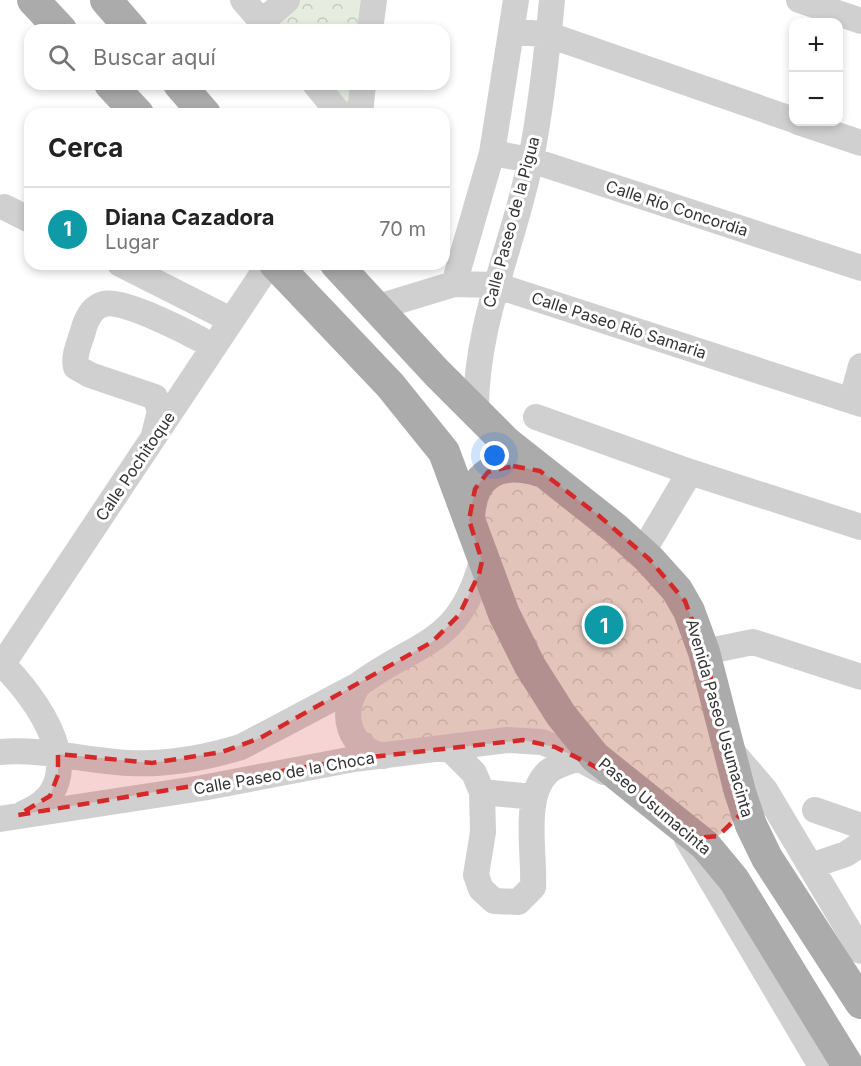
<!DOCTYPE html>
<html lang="es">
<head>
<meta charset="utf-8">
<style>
  body { margin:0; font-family:Inter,sans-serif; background:#f2f2f2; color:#222 }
  .controls { position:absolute; right:18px; top:18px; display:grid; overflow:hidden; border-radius:12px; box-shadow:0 3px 9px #0003 }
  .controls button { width:54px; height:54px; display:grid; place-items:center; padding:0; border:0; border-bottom:2px solid #e0e0e0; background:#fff; color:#222; font:30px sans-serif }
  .you { position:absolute; left:495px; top:456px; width:21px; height:21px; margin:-15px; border:4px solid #fff; border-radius:50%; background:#1a73e8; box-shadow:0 0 0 9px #1a73e833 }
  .badge { display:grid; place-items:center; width:39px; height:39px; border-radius:50%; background:#0f766e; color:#fff; font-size:20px; font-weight:700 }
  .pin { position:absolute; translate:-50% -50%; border:3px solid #fff; box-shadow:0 2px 6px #0006 }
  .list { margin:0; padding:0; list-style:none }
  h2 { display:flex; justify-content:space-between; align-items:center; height:78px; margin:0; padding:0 24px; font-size:26px }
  h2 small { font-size:20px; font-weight:400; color:#767676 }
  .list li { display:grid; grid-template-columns:39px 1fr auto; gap:18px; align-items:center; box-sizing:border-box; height:84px; padding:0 24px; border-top:2px solid #e0e0e0 }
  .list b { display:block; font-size:22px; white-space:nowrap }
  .list p { margin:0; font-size:20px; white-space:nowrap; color:#767676 }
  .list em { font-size:20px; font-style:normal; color:#767676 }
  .icon { flex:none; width:33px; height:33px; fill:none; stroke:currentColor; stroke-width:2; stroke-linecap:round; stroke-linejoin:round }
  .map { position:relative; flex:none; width:861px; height:1066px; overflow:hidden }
  .search { position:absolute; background:#fff; box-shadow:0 3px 9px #0003; left:24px; top:24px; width:426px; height:66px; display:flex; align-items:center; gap:15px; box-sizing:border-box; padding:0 21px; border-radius:18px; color:#767676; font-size:22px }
  .panel { position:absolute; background:#fff; box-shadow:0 3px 9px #0003; left:24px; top:108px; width:426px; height:162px; border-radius:18px }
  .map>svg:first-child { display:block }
  .park { fill:url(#park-crowns) }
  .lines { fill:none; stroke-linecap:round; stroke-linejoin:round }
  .minor { stroke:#d0d0d0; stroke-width:26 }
  .major { stroke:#ababab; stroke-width:32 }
  .marked { fill:#d62828; fill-opacity:0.2; stroke:#d62828; stroke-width:4.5; stroke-dasharray:12 8; stroke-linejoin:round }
  .labels { text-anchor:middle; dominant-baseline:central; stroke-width:6; stroke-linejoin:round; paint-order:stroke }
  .street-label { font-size:16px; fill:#333; stroke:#fff }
</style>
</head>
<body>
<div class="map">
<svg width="861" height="1066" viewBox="0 0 861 1066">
  <defs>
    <pattern id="park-crowns" width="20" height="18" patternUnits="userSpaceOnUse" patternTransform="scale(1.5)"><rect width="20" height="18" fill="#e6ecdf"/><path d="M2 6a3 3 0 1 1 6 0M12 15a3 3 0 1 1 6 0" fill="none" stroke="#c6cbc0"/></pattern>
  </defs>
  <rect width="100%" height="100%" fill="#fff"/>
  <path class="park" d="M287 0H374L370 30H269Z
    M315 84H363L360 114Z
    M520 466 665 576 745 810 731 828 712 839 562 749 383 756 349 708 467 601 470 502Z"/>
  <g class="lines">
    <path class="minor" d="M243 0 269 30
      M799 0 861 21
      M262 22 287 0
      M370 30 374 0
      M512 31 549 35 794 120
      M315 84 340 114
      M360 114 363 84
      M798 122 861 143
      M492 153 531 160 861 268
      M4 207 30 220
      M120 264 231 320
      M454 284 492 153 516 0
      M375 308 454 284 495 285 861 404
      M852 399 861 366
      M476 409C476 321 514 244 531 159 541 107 547 53 552 0
      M536 417 690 472 861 527
      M154 435 160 411 155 397 90 375 76 367C73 356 80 342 83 331 86 320 91 307 104 304 123 298 195 336 214 347
      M642 553 690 472
      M704 652 753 642 861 677
      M0 662C37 697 98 783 24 813
      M0 668 269 264
      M358 685C339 715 348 747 383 756
      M729 748 765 790 861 951
      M450 749 474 773 482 792 483 832 476 875 481 889 494 901 518 902 533 887C535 854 522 796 548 772 555 765 569 762 578 758
      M0 752C43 748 85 761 128 763 165 765 205 758 241 747L358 685C419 640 459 646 482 561
      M482 792 534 797
      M815 810 861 826
      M0 819 202 788 354 759 507 740 542 742 567 752 604 772
      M687 839 821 1066
      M811 866 846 854 861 844"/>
    <path class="major" d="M33 0 61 30
      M106 0 132 30
      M110 84 138 114
      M179 84 205 114
      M275 264 390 385 444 452 504 614 530 666 561 715 595 757 705 845 734 880 848 1066
      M336 264 437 373 506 442 616 529 649 559 677 590 689 611 704 652 740 792 751 825 767 858 861 1003
      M469 520C470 474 498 458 540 471"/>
  </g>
  <path class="marked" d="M513 466 540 471 598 515 649 559 685 601 704 652 745 810 718 836 695 838 631 787 590 764 555 747 523 740 354 759 18 815 50 796 58 775V754L152 763 222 752 260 738 432 642 459 615 479 574 482 561 469 520 475 489 488 472Z"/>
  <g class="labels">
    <g class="street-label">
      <text transform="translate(677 208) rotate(18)">Calle Río Concordia</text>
      <text transform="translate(511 222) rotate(-75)">Calle Paseo de la Pigua</text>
      <text transform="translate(619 325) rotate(18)">Calle Paseo Río Samaria</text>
      <text transform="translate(135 466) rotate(-56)">Calle Pochitoque</text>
      <text transform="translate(720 718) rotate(74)">Avenida Paseo Usumacinta</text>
      <text transform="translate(284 773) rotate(-10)">Calle Paseo de la Choca</text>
      <text transform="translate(655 806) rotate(40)">Paseo Usumacinta</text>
    </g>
  </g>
</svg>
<div class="controls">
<button>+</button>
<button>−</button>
</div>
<div class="you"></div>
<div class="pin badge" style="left:604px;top:625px;background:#0f9aa8">1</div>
<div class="search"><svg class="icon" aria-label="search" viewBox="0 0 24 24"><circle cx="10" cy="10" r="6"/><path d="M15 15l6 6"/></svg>Buscar aquí</div>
<section class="panel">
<h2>Cerca<small></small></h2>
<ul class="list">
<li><span class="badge" style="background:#0f9aa8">1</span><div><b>Diana Cazadora</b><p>Lugar</p></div><em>70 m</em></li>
</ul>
</section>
</div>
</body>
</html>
